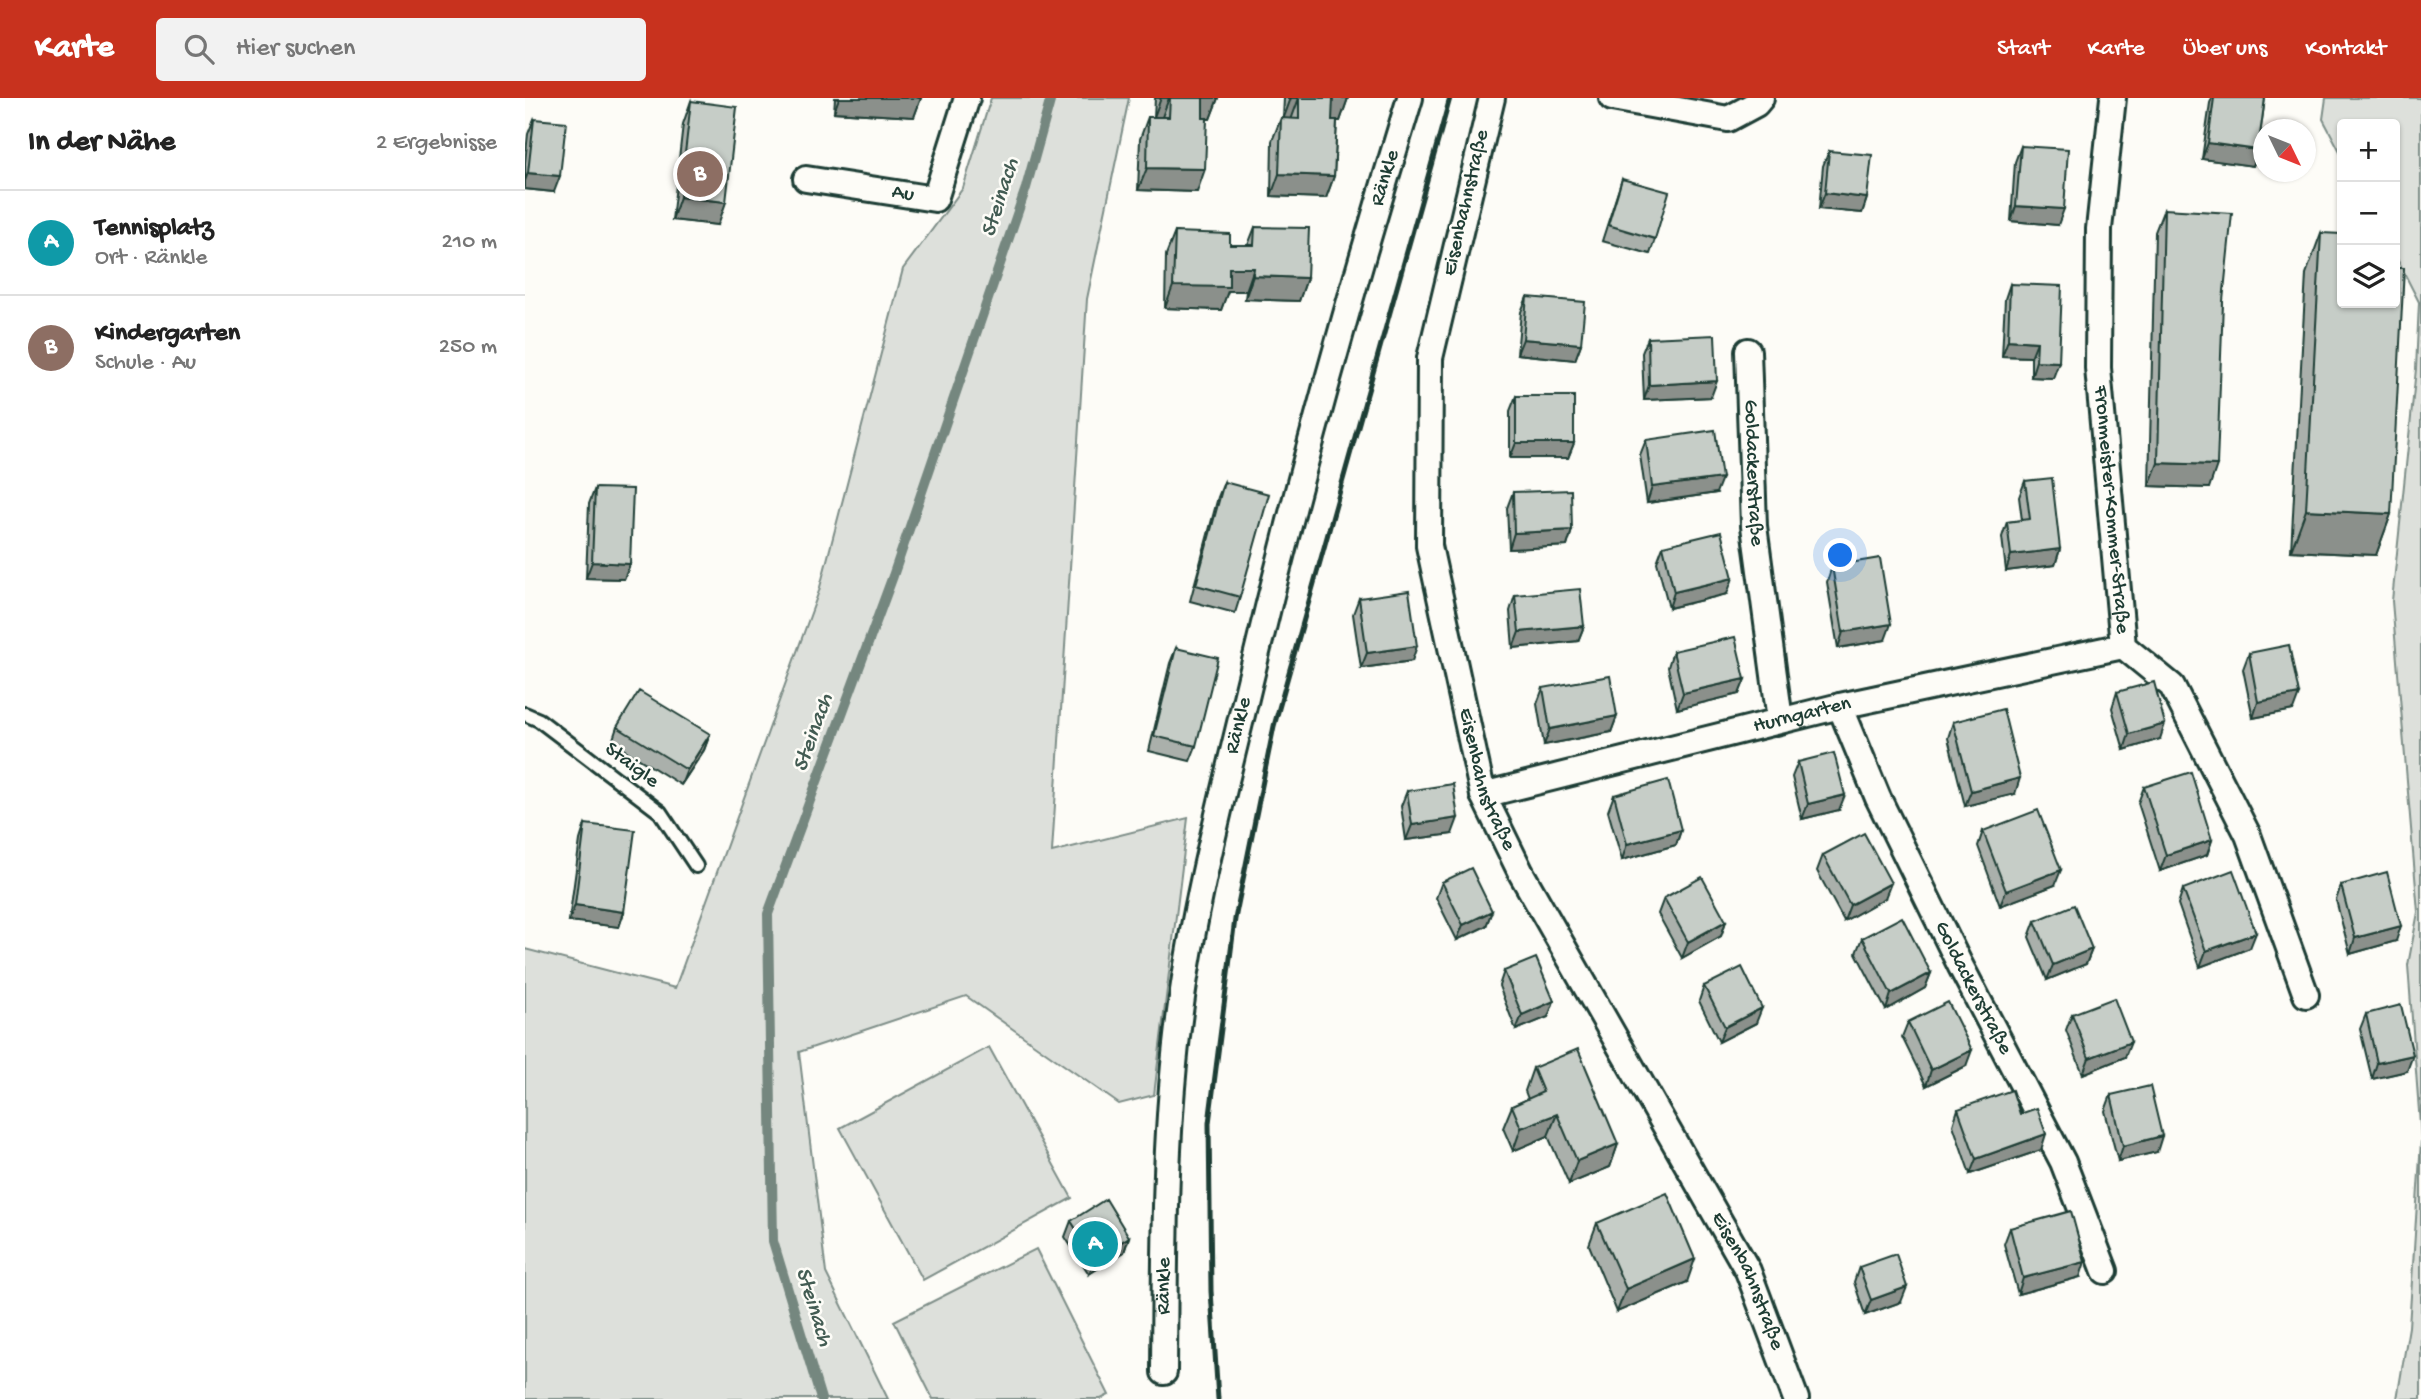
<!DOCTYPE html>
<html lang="de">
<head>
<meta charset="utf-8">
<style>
  body { margin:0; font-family:"Gochi Hand",sans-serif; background:#f2f2f2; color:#222 }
  .controls { position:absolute; right:21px; top:21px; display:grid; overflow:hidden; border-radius:7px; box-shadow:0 2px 5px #0004 }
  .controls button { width:63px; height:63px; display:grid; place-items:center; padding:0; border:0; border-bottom:2px solid #e0e0e0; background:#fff; color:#222; font:35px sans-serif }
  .compass { position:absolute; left:1728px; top:21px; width:63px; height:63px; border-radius:50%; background:#fff; box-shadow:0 2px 5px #0004; rotate:133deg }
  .you { position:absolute; left:1316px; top:458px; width:24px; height:24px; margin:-18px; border:5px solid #fff; border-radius:50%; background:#1a73e8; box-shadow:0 0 0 10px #1a73e833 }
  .badge { display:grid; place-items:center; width:46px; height:46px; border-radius:50%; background:#c8321e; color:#fff; font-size:23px; font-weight:700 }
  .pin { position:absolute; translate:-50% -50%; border:4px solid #fff; box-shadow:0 2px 7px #0006 }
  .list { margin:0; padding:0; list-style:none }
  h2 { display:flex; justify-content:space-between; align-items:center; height:91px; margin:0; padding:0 28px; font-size:30px }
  h2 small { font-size:23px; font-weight:400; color:#767676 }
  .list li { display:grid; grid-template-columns:46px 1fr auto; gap:21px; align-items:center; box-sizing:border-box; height:105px; padding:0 28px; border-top:2px solid #e0e0e0 }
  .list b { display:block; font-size:26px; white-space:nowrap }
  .list p { margin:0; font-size:23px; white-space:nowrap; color:#767676 }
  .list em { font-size:23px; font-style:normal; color:#767676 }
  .icon { flex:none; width:38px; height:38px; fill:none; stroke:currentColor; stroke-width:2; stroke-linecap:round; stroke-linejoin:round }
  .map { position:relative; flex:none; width:1896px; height:1301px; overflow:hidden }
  header { display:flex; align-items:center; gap:42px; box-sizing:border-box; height:98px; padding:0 35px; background:#c8321e; color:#fff }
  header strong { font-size:33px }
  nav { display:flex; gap:38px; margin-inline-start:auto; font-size:24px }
  .search { width:490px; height:63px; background:#f2f2f2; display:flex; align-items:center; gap:18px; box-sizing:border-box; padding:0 24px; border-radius:7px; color:#767676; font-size:26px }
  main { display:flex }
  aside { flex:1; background:#fff }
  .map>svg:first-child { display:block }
  .green { fill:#dde0db; stroke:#7e8e88; stroke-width:2 }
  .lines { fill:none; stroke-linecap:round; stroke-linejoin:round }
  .stream { stroke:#75877f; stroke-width:10 }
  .lane-casing { stroke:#1f3d34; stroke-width:18 }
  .street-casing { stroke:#1f3d34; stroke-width:30 }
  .lane { stroke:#fdfcf7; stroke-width:12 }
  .street { stroke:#fdfcf7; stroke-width:24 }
  .rail { stroke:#1f3d34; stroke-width:5 }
  .wall { fill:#aab0ab; stroke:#1f3d34; stroke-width:2 }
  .shaded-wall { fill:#8b908b; stroke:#1f3d34; stroke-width:2 }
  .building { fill:#c6cdc7; stroke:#1f3d34; stroke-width:2 }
  .labels { text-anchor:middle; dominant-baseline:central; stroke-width:5; stroke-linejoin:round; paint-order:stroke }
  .street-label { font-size:21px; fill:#1f3d34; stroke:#fdfcf7 }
  .water-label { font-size:23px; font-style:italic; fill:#435c53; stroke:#fdfcf7 }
</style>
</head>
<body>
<header>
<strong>Karte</strong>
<div class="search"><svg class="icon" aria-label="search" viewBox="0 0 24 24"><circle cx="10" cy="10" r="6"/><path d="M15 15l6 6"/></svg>Hier suchen</div>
<nav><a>Start</a><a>Karte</a><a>Über uns</a><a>Kontakt</a></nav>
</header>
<main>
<aside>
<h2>In der Nähe<small>2 Ergebnisse</small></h2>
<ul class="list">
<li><span class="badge" style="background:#0f9aa8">A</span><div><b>Tennisplatz</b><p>Ort · Ränkle</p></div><em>210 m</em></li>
<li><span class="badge" style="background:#8d6e63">B</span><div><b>Kindergarten</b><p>Schule · Au</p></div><em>250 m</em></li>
</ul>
</aside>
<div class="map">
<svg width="1896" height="1301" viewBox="0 0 1896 1301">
  <rect width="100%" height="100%" fill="#fdfcf7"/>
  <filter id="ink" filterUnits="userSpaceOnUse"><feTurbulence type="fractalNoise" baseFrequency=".0143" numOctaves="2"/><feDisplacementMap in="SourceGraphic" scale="14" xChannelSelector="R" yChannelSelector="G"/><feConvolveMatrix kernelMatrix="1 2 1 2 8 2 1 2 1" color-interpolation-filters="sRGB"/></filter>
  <g filter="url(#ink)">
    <path class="green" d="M466 0H604L562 201 527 754 663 720 629 997 594 1006 441 898 274 954 301 1175 363 1301H0V851L150 890 294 493 378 171 438 90Z
      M1801 0H1896V1040L1883 867 1893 814 1867 503 1891 271 1894 204 1870 157V26H1817V57L1798 21Z
      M464 949 547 1100 398 1182 315 1030Z
      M1896 1043V1301H1872L1884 1229Z
      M511 1151 584 1297 576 1301H408L369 1223Z"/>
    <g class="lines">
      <path class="stream" d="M296 1301 248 1143 243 816 368 478 501 90 526 0"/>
      <g class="lane-casing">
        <path id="lane" d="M0 616 14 622 135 714 171 768"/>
      </g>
      <g class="street-casing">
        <g id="street">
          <path id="s1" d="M967 0 905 260 904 448 958 697 996 775 1223 1173 1271 1301"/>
          <path d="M1087 0 1203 21 1231 6 1236 0"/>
          <path id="s2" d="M1588 0 1574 131 1573 270 1598 548 1647 588 1723 737 1781 897"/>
          <path id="s3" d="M281 81 410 101 442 0"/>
          <path id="s4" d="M1223 253 1229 428 1255 622"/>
          <path id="s5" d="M1315 608 1353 700 1435 867 1538 1064 1580 1173"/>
          <path id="s6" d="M958 697 1315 608 1598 548"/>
          <path id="s7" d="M639 1274C640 1154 639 1033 655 914 669 808 696 704 721 600 769 398 824 198 885 0"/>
        </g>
      </g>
      <use href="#lane" class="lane"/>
      <use href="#street" class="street"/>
      <path class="rail" d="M693 1301 686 1193 684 1025 710 821 749 628 925 0"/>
    </g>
    <path class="wall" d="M310 0H396L389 19 309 14Z
      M630 0H693L685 21H682L672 94 613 92 615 41 623 19H629Z
      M759 0H823L815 23H812L809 78 801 100 746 98 747 43 756 20H758Z
      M1687 0H1740L1733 52 1728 68 1677 61 1685 5Z
      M166 3 193 127 147 122 158 26Z
      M9 21 29 94 0 91V65L3 36Z
      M1496 48 1533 127 1486 123 1490 64Z
      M1304 53 1342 100 1337 115 1294 111 1298 68Z
      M1097 81 1130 141 1125 156 1077 143Z
      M1639 111 1698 203 1684 390 1624 388 1630 134Z
      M730 129 782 180 774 203 720 201 721 193H703L696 212 640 210 641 157 650 134 705 147H723Z
      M1796 135 1866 416 1851 457 1766 453 1781 176Z
      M1485 186 1528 280 1506 279V259L1477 258 1480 201Z
      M1002 199 1056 246 1050 262 992 256 996 214Z
      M1123 240 1186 299 1119 302 1117 255Z
      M991 298 1049 345 1043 360H985V313Z
      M1121 342 1191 395 1122 405 1115 357Z
      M1500 383 1535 451 1530 467 1481 473 1477 439 1482 424 1497 422 1494 399Z
      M699 384 715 499 710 515 665 503 693 399Z
      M70 390 105 466 99 481 61 480 64 406Z
      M988 394 1047 432 1042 448 984 451 982 410Z
      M1138 448 1202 496 1144 510 1132 464Z
      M1307 468 1360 542 1313 550 1302 484Z
      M990 497 1059 528 1053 543 988 550 985 513Z
      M834 500 887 563 836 570 828 516Z
      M651 550 671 648 665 663 624 653 645 565Z
      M1148 553 1220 581 1214 596 1152 611 1143 569Z
      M1724 555 1768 612 1728 620 1718 571Z
      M1018 590 1092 618 1086 634 1019 647 1012 606Z
      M1592 594 1635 641 1599 652 1587 610Z
      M1428 624 1490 696 1440 708 1423 640Z
      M92 629 185 636 179 652 156 687 87 644Z
      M1273 664 1314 712 1277 721 1267 679Z
      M1619 689 1687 742 1682 757 1635 773 1613 705Z
      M882 693 927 736 881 742 876 708Z
      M1089 697 1156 732 1151 747 1097 762 1083 713Z
      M60 726 99 814 94 829 44 823 55 742Z
      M1458 733 1530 787 1475 808 1453 748Z
      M1298 757 1360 800 1319 823 1292 773Z
      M917 784 967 813 961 828 932 842 911 800Z
      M1816 787 1871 843 1825 856 1811 802Z
      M1658 791 1725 850 1675 869 1653 806Z
      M1139 800 1201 823 1196 838 1157 860 1133 816Z
      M1510 823 1567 851 1561 866 1522 882 1504 839Z
      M1337 840 1406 875 1400 890 1361 912 1331 855Z
      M979 873 1029 903 1023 919 991 932 974 888Z
      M1179 888 1231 925 1194 944 1174 903Z
      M1547 916 1600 959 1558 976 1541 932Z
      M1841 916 1882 973 1847 981 1835 931Z
      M1383 924 1441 968 1401 988 1377 939Z
      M1008 970 1093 1046 1085 1069 1044 1086 1023 1038 988 1053 978 1030 987 1008 1003 1001 1000 993Z
      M1586 997 1632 1054 1593 1063 1580 1013Z
      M1433 1011 1495 1016 1516 1052 1445 1076 1428 1027Z
      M546 1123 604 1139 599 1154 564 1176 540 1139Z
      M1072 1125 1162 1184 1092 1214 1064 1147Z
      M1485 1130 1555 1179 1493 1196 1479 1146Z
      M1334 1169 1376 1204 1340 1217 1329 1184Z"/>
    <path class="shaded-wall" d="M314 0H396L389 19 309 14Z
      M636 0H644L637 19H629Z
      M677 0H693L685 21 670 20Z
      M766 0H774L766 22H758Z
      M808 0H823L815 23 799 22Z
      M1683 45 1733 52 1728 68 1677 61Z
      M622 70 680 71 672 94 613 92Z
      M3 75 35 78 29 94 0 91V83Z
      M754 76 809 78 801 100 746 98Z
      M1300 95 1342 100 1337 115 1294 111Z
      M155 99 201 104 193 127 147 122Z
      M1491 108 1539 111 1533 127 1486 123Z
      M704 170H729L721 193H703L696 212 640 210 648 188Z
      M728 178 782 180 774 203 720 201Z
      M998 241 1056 246 1050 262 992 256Z
      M1483 242 1512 244 1506 259 1477 258Z
      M1511 263 1534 264 1528 280 1506 279Z
      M1192 283 1186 299 1119 302 1124 287Z
      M991 345H1049L1043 360H985Z
      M1633 365 1692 367 1684 390 1624 388Z
      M1197 380 1191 395 1122 405 1127 389Z
      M1781 412 1866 416 1851 457 1766 453Z
      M1047 432 1042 448 984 451 989 435Z
      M1535 451 1530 467 1481 473 1486 457Z
      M67 464 105 466 99 481 61 480Z
      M1208 480 1202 496 1144 510 1149 494Z
      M1366 526 1360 542 1313 550 1318 534Z
      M1059 528 1053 543 988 550 994 534Z
      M892 548 887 563 836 570 842 555Z
      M1220 581 1214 596 1152 611 1158 595Z
      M1774 596 1768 612 1728 620 1733 604Z
      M1092 618 1086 634 1019 647 1025 631Z
      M1640 626 1635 641 1599 652 1604 636Z
      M185 636 179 652 156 687 162 672Z
      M1495 680 1490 696 1440 708 1446 693Z
      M1320 697 1314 712 1277 721 1283 706Z
      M933 720 927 736 881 742 887 727Z
      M1156 732 1151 747 1097 762 1102 746Z
      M1687 742 1682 757 1635 773 1641 757Z
      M1536 772 1530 787 1475 808 1481 793Z
      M1366 785 1360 800 1319 823 1325 807Z
      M50 807 99 814 94 829 44 823Z
      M967 813 961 828 932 842 938 827Z
      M1201 823 1196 838 1157 860 1163 844Z
      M1876 828 1871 843 1825 856 1830 840Z
      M1731 835 1725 850 1675 869 1681 853Z
      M1567 851 1561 866 1522 882 1528 867Z
      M1406 875 1400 890 1361 912 1366 896Z
      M1029 903 1023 919 991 932 997 917Z
      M1237 910 1231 925 1194 944 1200 929Z
      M1606 944 1600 959 1558 976 1564 960Z
      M1447 952 1441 968 1401 988 1406 972Z
      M1888 957 1882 973 1847 981 1852 965Z
      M1032 1016 1023 1038 988 1053 996 1030Z
      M1521 1036 1516 1052 1445 1076 1451 1061Z
      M1637 1038 1632 1054 1593 1063 1598 1048Z
      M1093 1046 1085 1069 1044 1086 1052 1063Z
      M604 1139 599 1154 564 1176 570 1161Z
      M1170 1161 1162 1184 1092 1214 1101 1191Z
      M1560 1164 1555 1179 1493 1196 1498 1180Z
      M1382 1189 1376 1204 1340 1217 1346 1202Z"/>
    <path class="building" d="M645 0H678V20H682L680 71 622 70 623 19H644Z
      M774 0H808L807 22H812L809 78 754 76 756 20 774 21Z
      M1689 0H1740L1733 52 1683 45Z
      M166 3 212 9 201 104 155 99Z
      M9 21 41 24 35 78 3 75Z
      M1496 48 1543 51 1539 111 1491 108Z
      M1304 53 1347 57 1342 100 1300 95Z
      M1097 81 1144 94 1130 141 1083 127Z
      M1639 111 1707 115 1698 203 1692 367 1633 365Z
      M730 129 784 130 782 180 728 178 729 170H704V189L648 188 650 134 705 136V147H729Z
      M1796 135 1817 136V205H1870V170H1879L1866 416 1781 412Z
      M1485 186 1537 188 1534 264 1511 263 1512 244 1483 242Z
      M1002 199 1060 204 1056 246 998 241Z
      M1190 237 1192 283 1124 287 1123 240Z
      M991 298H1049V345H991Z
      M1190 332 1197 380 1127 389 1121 342Z
      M1527 380 1535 451 1486 457 1482 424 1505 421 1500 383Z
      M699 384 744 396 715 499 671 487Z
      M70 390 108 391 105 466 67 464Z
      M1046 392 1047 432 989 435 988 394Z
      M1196 434 1208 480 1149 494 1138 448Z
      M1355 460 1366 526 1318 534 1307 468Z
      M1055 491 1059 528 994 534 990 497Z
      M884 493 892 548 842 555 834 500Z
      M1210 539 1220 581 1158 595 1148 553Z
      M1764 547 1774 596 1733 604 1724 555Z
      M651 550 693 560 671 648 629 638Z
      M1085 578 1092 618 1025 631 1018 590Z
      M1629 584 1640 626 1604 636 1592 594Z
      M114 593 185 636 162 672 92 629Z
      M1478 611 1495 680 1446 693 1428 624Z
      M1309 655 1320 697 1283 706 1273 664Z
      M1666 674 1687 742 1641 757 1619 689Z
      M1143 682 1156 732 1102 746 1089 697Z
      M928 686 933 720 887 727 882 693Z
      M1513 712 1536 772 1481 793 1458 733Z
      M60 726 110 732 99 814 50 807Z
      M1339 735 1366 785 1325 807 1298 757Z
      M946 770 967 813 938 827 917 784Z
      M1708 772 1731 835 1681 853 1658 791Z
      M1862 774 1876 828 1830 840 1816 787Z
      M1177 779 1201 823 1163 844 1139 800Z
      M1549 807 1567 851 1528 867 1510 823Z
      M1377 819 1406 875 1366 896 1337 840Z
      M1011 860 1029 903 997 917 979 873Z
      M1217 869 1237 910 1200 929 1179 888Z
      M1589 900 1606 944 1564 960 1547 916Z
      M1423 904 1447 952 1406 972 1383 924Z
      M1876 907 1888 957 1852 965 1841 916Z
      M1053 951 1093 1046 1052 1063 1032 1016 996 1030 987 1008 1018 994 1008 970Z
      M1625 988 1637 1038 1598 1048 1586 997Z
      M1487 992 1495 1016 1512 1010 1521 1036 1451 1061 1433 1011Z
      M1142 1095 1170 1161 1101 1191 1072 1125Z
      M581 1101 604 1139 570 1161 546 1123Z
      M1546 1113 1560 1164 1498 1180 1485 1130Z
      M1371 1156 1382 1189 1346 1202 1334 1169Z"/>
  </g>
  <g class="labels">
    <g class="street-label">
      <text stroke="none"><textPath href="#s7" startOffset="1220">Ränkle</textPath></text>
      <text stroke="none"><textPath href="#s3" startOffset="98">Au</textPath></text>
      <text transform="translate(942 105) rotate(-77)">Eisenbahnstraße</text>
      <text stroke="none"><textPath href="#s4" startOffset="122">Goldackerstraße</textPath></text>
      <text stroke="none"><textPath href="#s2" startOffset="413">Fronmeister-Kommer-Straße</textPath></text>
      <text stroke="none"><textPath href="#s6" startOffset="329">Hurngarten</textPath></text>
      <text stroke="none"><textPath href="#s7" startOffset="653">Ränkle</textPath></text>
      <text transform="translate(106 668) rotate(37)">Staigle</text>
      <text stroke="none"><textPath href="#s1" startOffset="696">Eisenbahnstraße</textPath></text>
      <text stroke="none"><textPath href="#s5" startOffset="312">Goldackerstraße</textPath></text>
      <text stroke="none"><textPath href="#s1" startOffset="1264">Eisenbahnstraße</textPath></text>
      <text stroke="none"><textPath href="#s7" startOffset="86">Ränkle</textPath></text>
    </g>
    <g class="water-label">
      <text transform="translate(476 100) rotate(-72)">Steinach</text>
      <text transform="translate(289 635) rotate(-70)">Steinach</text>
      <text transform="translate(288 1209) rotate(73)">Steinach</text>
    </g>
  </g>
</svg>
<div class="controls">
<button>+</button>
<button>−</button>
<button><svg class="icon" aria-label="layers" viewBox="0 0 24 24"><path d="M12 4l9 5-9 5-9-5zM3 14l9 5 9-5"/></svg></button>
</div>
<svg class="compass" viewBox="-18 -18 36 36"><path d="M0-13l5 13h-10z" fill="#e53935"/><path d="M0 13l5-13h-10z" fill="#767676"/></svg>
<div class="you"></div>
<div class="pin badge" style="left:570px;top:1146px;background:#0f9aa8">A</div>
<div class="pin badge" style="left:175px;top:76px;background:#8d6e63">B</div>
</div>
</main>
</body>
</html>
